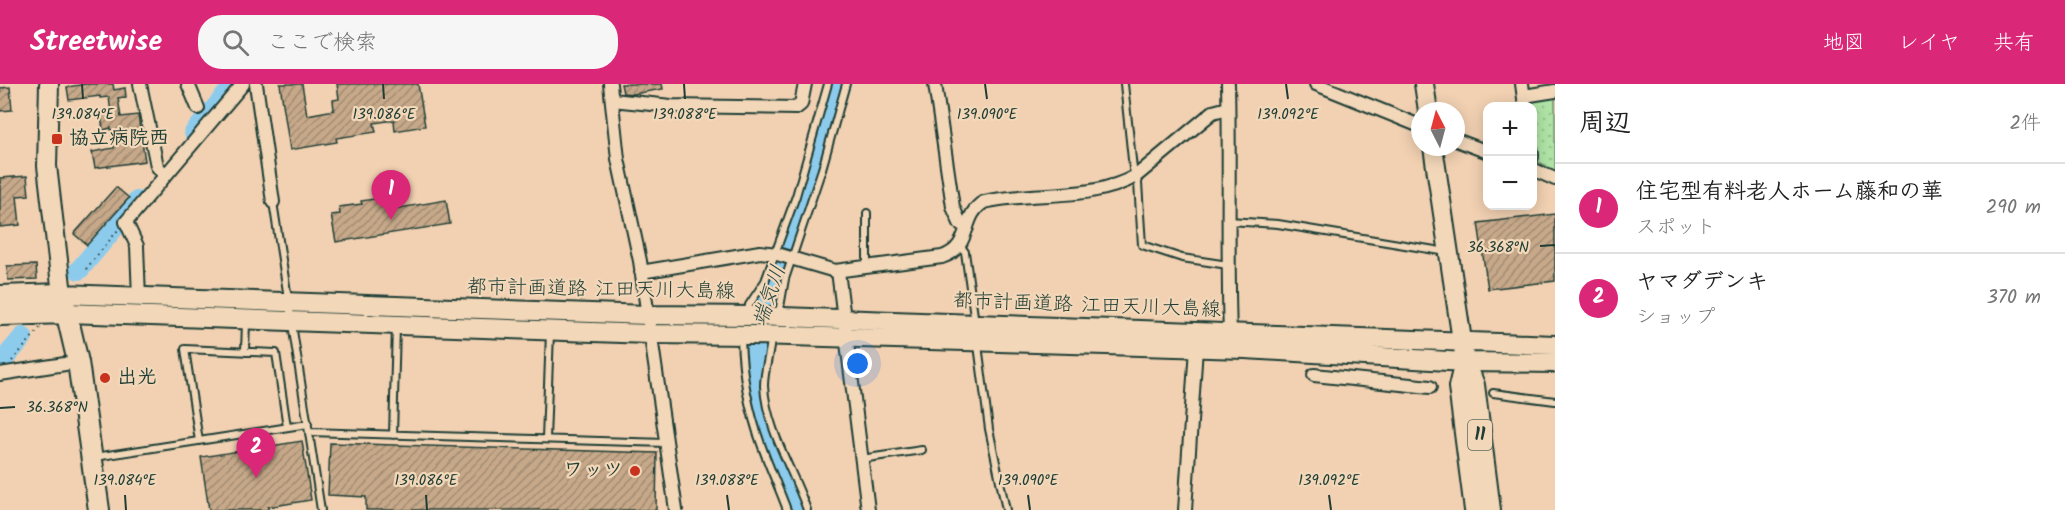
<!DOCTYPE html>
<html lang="ja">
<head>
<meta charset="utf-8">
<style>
  body { margin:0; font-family:Kalam,"Klee One",sans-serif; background:#f6f6f6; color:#222 }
  .controls { position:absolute; right:18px; top:18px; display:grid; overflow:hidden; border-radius:12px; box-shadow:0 3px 15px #0003 }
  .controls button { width:54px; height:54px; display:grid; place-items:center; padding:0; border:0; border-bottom:2px solid #e0e0e0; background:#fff; color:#222; font:30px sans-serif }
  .compass { position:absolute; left:1411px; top:18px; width:54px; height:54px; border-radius:50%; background:#fff; box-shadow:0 3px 15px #0003; rotate:354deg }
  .you { position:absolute; left:858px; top:280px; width:21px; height:21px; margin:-15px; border:4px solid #fff; border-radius:50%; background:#1a73e8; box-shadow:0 0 0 9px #1a73e833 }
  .badge { display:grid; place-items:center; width:39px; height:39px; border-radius:50%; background:#db2777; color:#fff; font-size:20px; font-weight:700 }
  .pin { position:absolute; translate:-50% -50px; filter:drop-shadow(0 2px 3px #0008) }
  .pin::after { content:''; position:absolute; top:32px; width:21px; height:18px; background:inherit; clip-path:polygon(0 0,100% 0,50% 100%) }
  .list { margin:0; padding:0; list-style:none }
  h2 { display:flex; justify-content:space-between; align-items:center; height:78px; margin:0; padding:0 24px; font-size:26px }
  h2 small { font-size:20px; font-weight:400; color:#767676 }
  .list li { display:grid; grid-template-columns:39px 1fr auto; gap:18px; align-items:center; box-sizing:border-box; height:90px; padding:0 24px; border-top:2px solid #e0e0e0 }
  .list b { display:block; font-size:22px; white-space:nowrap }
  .list p { margin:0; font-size:20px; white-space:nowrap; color:#767676 }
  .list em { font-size:20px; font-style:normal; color:#767676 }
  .icon { flex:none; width:33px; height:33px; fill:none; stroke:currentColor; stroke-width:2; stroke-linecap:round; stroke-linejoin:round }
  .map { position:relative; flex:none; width:1555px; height:426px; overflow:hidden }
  header { display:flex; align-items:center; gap:36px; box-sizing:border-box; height:84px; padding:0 30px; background:#db2777; color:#fff }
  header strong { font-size:28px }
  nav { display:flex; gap:33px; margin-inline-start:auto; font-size:21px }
  .search { width:420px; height:54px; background:#f6f6f6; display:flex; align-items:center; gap:15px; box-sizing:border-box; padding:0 21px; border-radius:24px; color:#767676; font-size:22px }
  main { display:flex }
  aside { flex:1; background:#fff }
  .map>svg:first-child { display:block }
  .park { fill:url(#park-dots); stroke:#68906d; stroke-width:1.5 }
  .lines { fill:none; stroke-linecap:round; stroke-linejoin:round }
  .river { stroke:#8dcbed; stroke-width:20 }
  .building { fill:url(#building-hatch); stroke:#1f3d34; stroke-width:1.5 }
  .lane-casing { stroke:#1f3d34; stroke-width:10 }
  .street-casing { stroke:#1f3d34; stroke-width:16 }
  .secondary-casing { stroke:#1f3d34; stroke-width:22 }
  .primary-casing { stroke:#1f3d34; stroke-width:24 }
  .path { stroke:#1f3d34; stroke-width:2; stroke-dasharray:1.5 4.5; stroke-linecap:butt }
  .lane { stroke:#f2d7b9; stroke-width:6 }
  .street { stroke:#f2d7b9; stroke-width:12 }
  .secondary { stroke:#f2d7b9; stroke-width:18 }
  .primary { stroke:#f2d7b9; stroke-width:20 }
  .ticks { fill:none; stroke:#1f3d34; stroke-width:2 }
  .poi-dot { fill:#c8321e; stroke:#f2d7b9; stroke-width:2 }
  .labels { text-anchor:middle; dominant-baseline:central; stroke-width:4.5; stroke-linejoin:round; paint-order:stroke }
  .shield { fill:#f2d7b9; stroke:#5e6b5c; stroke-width:1.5 }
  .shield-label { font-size:18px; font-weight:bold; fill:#1f3d34 }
  .poi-label { font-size:20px; font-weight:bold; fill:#1f3d34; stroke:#f2d7b9; text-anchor:start }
  .street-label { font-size:20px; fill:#1f3d34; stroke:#f2d7b9 }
  .water-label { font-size:21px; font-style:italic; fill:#2a4b46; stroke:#f2d7b9 }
  .ticks-label { font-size:15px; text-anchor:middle; fill:#1f3d34; stroke:#f2d7b9; stroke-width:4.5; stroke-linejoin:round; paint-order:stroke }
</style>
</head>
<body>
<header>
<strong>Streetwise</strong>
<div class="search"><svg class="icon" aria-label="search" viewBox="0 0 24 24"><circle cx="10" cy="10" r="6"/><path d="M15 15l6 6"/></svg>ここで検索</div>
<nav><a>地図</a><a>レイヤ</a><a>共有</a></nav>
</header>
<main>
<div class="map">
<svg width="1555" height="426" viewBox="0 0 1555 426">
  <defs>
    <pattern id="park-dots" width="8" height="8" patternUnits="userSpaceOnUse" patternTransform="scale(1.5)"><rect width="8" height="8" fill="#b0e4a6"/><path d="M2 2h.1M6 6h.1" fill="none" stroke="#97c490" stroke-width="1.8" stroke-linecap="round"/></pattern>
    <pattern id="building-hatch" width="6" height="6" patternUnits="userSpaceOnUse" patternTransform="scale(1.5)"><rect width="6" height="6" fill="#c7a98a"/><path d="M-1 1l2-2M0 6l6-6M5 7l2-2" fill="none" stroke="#a18b72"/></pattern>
  </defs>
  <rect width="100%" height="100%" fill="#f2d1b2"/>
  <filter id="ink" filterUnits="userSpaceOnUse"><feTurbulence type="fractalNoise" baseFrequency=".0167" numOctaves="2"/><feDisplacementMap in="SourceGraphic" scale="12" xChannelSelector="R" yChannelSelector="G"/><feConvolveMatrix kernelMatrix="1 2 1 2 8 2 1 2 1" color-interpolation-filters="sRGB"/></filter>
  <g filter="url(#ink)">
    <path class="park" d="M1555 11V87L1537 77 1532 22H1530V19L1534 13Z"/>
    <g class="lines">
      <path class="river" d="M194 49 235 0
        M79 186 137 117
        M0 280 23 253
        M797 426 761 336 754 296 755 259 761 232 807 106 841 0"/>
    </g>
    <path class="building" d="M86 0H113L114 6 125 4 126 13 118 14 121 33 138 31 145 77 95 84 92 68 114 64 111 44 103 46 101 31 111 29 109 13 100 14V12L69 16 67 3Z
      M280 0H302L307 31 334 26 333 16 339 15 337 0H418L425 42 395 47 394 36 374 39 376 48 336 54 337 58 290 66Z
      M621 0H662L663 5 633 10 623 9Z
      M10 3 12 26 0 27V4Z
      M27 92 29 111 17 112 20 141 0 143V94Z
      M116 103 129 114 87 161 74 150Z
      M392 112 394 125 446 116 450 140 336 158 331 131 340 130 339 123 362 120 361 117Z
      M1555 130V197L1488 205 1478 139Z
      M36 181 37 195 8 196 7 182Z
      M302 357 311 416 268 423V426H209L201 373Z
      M330 359 657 369 656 426H366V413L328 411Z"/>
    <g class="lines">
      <g class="lane-casing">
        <path id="lane" d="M1124 0 1133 85 1138 99 1142 161 1182 174 1228 181
          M273 118 321 426
          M867 129V182
          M1228 137 1278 140 1447 168
          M960 161 965 168 975 239
          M748 228 749 221 765 197 796 112 828 0
          M779 229 785 195 822 85 846 0
          M741 254C742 289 749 327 761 360 769 383 779 404 787 426
          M771 255C770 270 764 286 764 302 766 344 793 386 807 426
          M978 261 989 345 1006 426
          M245 268 246 238
          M1493 309 1555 317
          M309 348 666 359
          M393 351 396 243
          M546 355 550 248
          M199 357 185 265 276 269 287 343
          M95 373 308 340
          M861 375 922 366"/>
      </g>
      <g class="street-casing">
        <path id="street" d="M140 0 157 82 164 90
          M188 0 198 24
          M256 0 273 118
          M610 0 618 75 640 177 676 426
          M935 0 953 123 960 139 967 144
          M1228 0C1230 83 1227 167 1230 250
          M1316 0 1420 42
          M1522 0 1525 22
          M1524 12 1555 7
          M612 16 671 22 796 24 801 20 805 0
          M1456 56 1488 68
          M1532 70V73
          M1532 85 1555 95
          M838 187 868 426
          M641 188 760 168 777 170 835 187 942 173C973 163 960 132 984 118 1034 106 1090 118 1136 92L1213 28 1228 24
          M139 214 137 162 126 138 243 0
          M0 290 78 278
          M1314 291 1430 303
          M1185 426 1196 264"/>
      </g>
      <g class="secondary-casing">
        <path id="secondary" d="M49 0 47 82 62 210 647 231 755 232 1555 261
          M1424 0 1428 27
          M1433 63 1464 270
          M67 229 649 250 751 251 1245 265 1465 278 1555 279"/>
      </g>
      <g class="primary-casing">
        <path id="primary" d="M0 212 62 210 78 278 99 426
          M0 231 67 229
          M1465 278 1474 301 1490 426
          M1465 278 1459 303 1475 426"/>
      </g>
      <path class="path" d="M86 185 118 146
        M12 277 40 244"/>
      <use href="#lane" class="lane"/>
      <use href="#street" class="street"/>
      <use href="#secondary" class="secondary"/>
      <use href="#primary" class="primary"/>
    </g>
  </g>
  <path class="ticks" d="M82 0 83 15M383 0 384 15M684 0 685 15M985 0 987 15M1286 0 1288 15M1540 162 1555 161M0 324 15 323M125 411 126 426M426 411 427 426M727 411 729 426M1028 411 1030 426M1329 411 1331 426"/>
  <g class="poi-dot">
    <rect x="51" y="49" width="12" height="12" rx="3"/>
    <circle cx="105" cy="294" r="6"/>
    <circle cx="635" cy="387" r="6"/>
  </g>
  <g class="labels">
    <rect class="shield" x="1468" y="336" width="24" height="30" rx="4.5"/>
    <g class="shield-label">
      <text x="1480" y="351">11</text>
    </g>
    <g class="poi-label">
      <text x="69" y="55">協立病院西</text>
      <text x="117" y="294">出光</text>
      <text x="623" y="387" text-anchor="end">ワッツ</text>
    </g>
    <g class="street-label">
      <text transform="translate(601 206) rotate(1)">都市計画道路 江田天川大島線</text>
      <text transform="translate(1087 222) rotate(2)">都市計画道路 江田天川大島線</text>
    </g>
    <g class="water-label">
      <text transform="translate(770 212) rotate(-71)">端気川</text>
    </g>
  </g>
  <g class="ticks-label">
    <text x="83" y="35">139.084°E</text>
    <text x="384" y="35">139.086°E</text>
    <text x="685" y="35">139.088°E</text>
    <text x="987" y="35">139.090°E</text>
    <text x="1288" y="35">139.092°E</text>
    <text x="1498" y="168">36.368°N</text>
    <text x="57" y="328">36.368°N</text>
    <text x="125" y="401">139.084°E</text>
    <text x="426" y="401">139.086°E</text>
    <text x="727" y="401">139.088°E</text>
    <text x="1028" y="401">139.090°E</text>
    <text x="1329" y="401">139.092°E</text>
  </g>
</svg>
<div class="controls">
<button>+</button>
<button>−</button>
</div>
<svg class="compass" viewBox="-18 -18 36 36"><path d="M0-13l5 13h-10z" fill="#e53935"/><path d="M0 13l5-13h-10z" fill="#767676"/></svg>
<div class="you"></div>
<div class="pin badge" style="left:391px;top:136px">1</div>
<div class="pin badge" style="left:256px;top:394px">2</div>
</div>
<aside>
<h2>周辺<small>2件</small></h2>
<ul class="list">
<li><span class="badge">1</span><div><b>住宅型有料老人ホーム藤和の華</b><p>スポット</p></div><em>290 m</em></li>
<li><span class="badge">2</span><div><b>ヤマダデンキ</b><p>ショップ</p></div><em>370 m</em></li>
</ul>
</aside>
</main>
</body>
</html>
